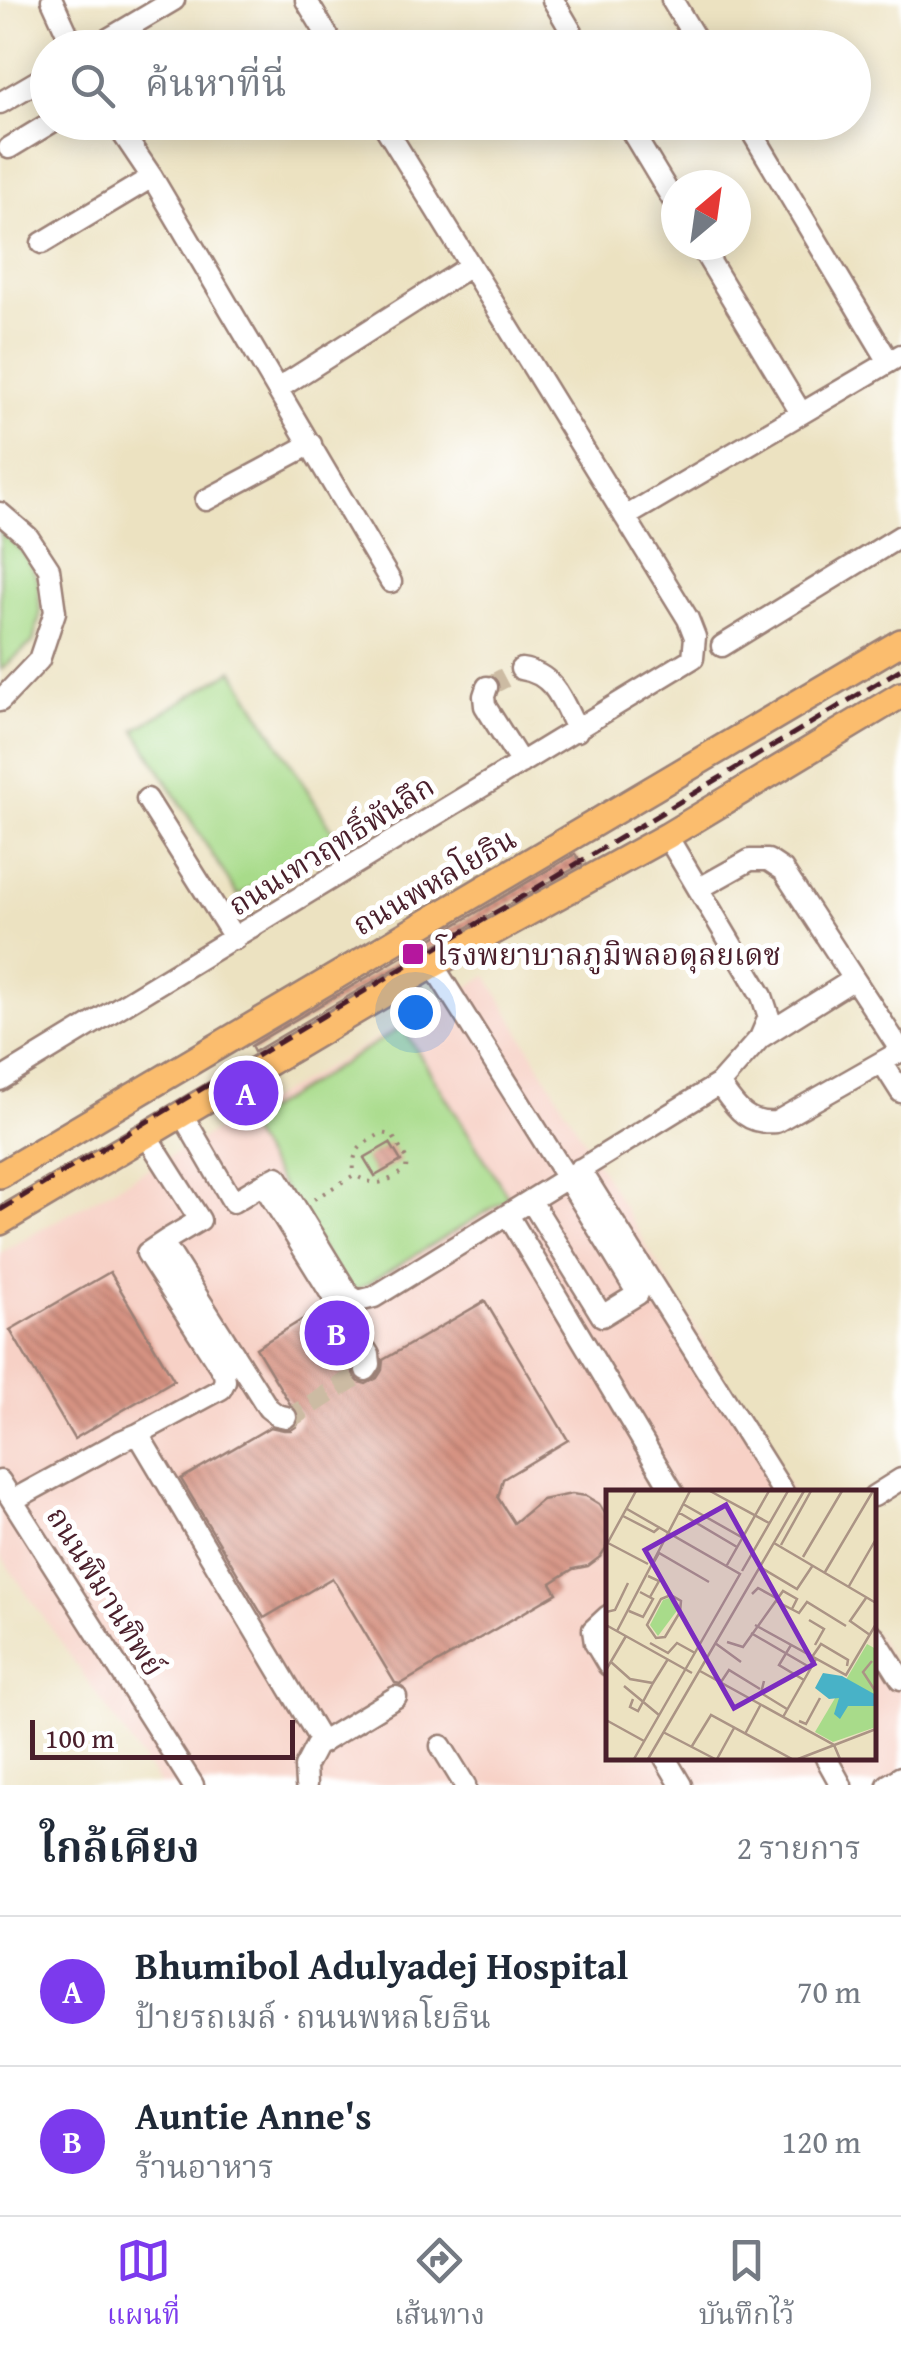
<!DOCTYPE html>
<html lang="th">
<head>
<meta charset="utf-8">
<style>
  body { margin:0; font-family:"Gentium Book Plus","Noto Serif Thai",serif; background:#f6f6f7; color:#1f2937 }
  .compass { position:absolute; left:661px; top:170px; width:90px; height:90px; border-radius:50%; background:#fff; box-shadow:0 5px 25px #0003; rotate:29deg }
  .scale { position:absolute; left:30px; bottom:25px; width:265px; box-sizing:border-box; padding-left:10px; border:5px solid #4a1f2b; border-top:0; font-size:28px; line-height:35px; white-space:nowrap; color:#4a1f2b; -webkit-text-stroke:8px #fff; paint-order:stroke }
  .you { position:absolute; left:415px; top:1012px; width:35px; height:35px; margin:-25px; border:8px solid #fff; border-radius:50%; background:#1a73e8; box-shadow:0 0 0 15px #1a73e833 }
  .badge { display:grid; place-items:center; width:65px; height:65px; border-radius:50%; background:#7c3aed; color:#fff; font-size:32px; font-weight:700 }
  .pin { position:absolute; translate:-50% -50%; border:5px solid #fff; box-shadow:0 2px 10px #0006 }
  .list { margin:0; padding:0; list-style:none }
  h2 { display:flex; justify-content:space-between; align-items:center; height:130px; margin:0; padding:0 40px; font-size:42px }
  h2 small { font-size:32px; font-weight:400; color:#747a83 }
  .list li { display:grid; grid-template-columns:65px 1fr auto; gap:30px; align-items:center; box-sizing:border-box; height:150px; padding:0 40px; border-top:2px solid #e0e1e3 }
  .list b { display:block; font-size:38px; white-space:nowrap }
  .list p { margin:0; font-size:32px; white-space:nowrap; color:#747a83 }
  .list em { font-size:32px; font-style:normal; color:#747a83 }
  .icon { flex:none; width:55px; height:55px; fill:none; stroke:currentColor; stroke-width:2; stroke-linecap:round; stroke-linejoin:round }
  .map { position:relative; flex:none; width:901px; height:1785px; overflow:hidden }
  .search { position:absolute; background:#fff; box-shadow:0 5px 25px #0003; left:30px; right:30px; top:30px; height:110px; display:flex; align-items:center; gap:25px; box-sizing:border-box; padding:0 35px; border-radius:55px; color:#747a83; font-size:38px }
  .sheet { height:430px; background:#fff }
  nav { display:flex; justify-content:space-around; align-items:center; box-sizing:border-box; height:140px; border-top:2px solid #e0e1e3; background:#fff; font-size:28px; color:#747a83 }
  nav a { display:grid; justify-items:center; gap:5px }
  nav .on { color:#7c3aed }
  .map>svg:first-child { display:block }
  .built { fill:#f7d1c6 }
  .garden { fill:#a8db8a; stroke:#797d5a; stroke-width:2.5 }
  .building { fill:url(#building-back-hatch) }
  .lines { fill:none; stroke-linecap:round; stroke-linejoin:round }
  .minor-tunnel { stroke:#ccbba3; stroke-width:20; stroke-dasharray:20 10; stroke-linecap:butt }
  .minor-casing { stroke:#9b8076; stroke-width:25 }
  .major-casing { stroke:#9b8076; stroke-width:30 }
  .path { stroke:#9b8076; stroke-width:4; stroke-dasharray:2.5 8; stroke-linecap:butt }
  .minor { stroke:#fff; stroke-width:20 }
  .major { stroke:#fbbd6e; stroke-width:25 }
  .rail { stroke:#4a1f2b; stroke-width:5; stroke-dasharray:15 8; stroke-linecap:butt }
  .poi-dot { fill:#b5179e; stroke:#fff; stroke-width:4 }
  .labels { text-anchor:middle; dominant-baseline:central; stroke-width:10; stroke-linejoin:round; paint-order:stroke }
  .street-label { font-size:30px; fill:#4a1f2b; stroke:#fff }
  .poi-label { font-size:30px; fill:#4a1f2b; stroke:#fff; text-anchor:start }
  .inset-road { fill:none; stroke:#ab9485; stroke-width:2.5 }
  .view { fill:#7b2cbf; fill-opacity:0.15; stroke:#7b2cbf; stroke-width:5 }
  .inset-edge { fill:none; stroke:#4a1f2b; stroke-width:5 }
</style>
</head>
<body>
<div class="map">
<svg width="901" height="1785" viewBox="0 0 901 1785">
  <defs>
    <pattern id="building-back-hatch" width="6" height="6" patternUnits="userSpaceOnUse" patternTransform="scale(2.5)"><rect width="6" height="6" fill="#d69382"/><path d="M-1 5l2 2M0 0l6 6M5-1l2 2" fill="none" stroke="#b0776b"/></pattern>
  </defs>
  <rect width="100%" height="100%" fill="#fff"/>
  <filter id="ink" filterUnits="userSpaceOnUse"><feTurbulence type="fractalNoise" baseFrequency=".01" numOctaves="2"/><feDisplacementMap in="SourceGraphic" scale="20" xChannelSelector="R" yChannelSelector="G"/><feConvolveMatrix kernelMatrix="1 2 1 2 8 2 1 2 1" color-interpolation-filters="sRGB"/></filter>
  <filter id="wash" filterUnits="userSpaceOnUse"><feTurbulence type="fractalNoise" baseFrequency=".0048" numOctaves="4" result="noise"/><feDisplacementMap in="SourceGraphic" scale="40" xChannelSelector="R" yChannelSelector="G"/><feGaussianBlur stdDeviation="2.25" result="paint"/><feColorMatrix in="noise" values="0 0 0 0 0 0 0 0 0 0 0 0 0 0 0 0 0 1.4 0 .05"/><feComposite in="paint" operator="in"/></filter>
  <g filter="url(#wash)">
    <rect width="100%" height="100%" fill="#ece2c1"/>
    <path class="built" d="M487 976 792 1492H608V1758H874V1631L901 1677V1785H160L0 1555V1253Z"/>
    <path class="garden" d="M0 531 23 552 38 580 40 615 33 642 0 670Z
      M233 670 336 836 238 896 135 730Z
      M402 1027 509 1198 349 1295 244 1124Z"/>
    <g id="blocks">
      <path class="building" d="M575 854 582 864 425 951 254 1052 251 1046Z
        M390 1143 401 1161 375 1176 364 1158Z
        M110 1272 174 1380 74 1439 10 1330Z
        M485 1301 568 1440 503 1479 498 1498 514 1523 542 1500 572 1494 586 1496 599 1504 607 1516 608 1545 600 1557 588 1566 573 1569 551 1583 557 1593 401 1684 395 1683 332 1578 264 1618 181 1479 270 1427 284 1430H291L297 1426 300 1419 299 1412 290 1404 256 1348 323 1307 356 1360 352 1368 354 1377 359 1382 366 1384 377 1378 382 1370 383 1360Z"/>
    </g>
  </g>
  <g filter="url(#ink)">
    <use href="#blocks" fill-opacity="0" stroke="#9b8076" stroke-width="2.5"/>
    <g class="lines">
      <path class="minor-tunnel" d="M487 687 521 669
        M286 1417 290 1418 366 1370"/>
      <g class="minor-casing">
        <path id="minor" d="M52 0 74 48
          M306 0 335 48
          M553 0 581 48
          M672 0 701 48
          M93 48 174 0
          M0 103 48 75
          M115 122 152 177 391 582
          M626 122 676 205
          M746 122 889 362
          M9 148 52 122
          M42 243 152 177
          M700 245 801 413
          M279 388 470 266
          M206 500 311 444
          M0 513 28 537 49 569 55 612 39 660 0 701
          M625 517 901 355
          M722 646 901 536
          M521 669C556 674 563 703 577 731
          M487 687 484 696 485 706 521 763
          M147 799 235 939
          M700 888 750 860H768L783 870 901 1051
          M433 965 567 1178 638 1294 602 1316 531 1201
          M760 1038 854 979
          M882 1062 901 1092
          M0 1080 693 658 695 637 688 619 382 122
          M719 1084C735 1106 745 1125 776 1122L901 1051
          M182 1114 233 1202 263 1184 369 1355 370 1364 366 1370
          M146 1135 200 1220 168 1239 166 1247 268 1408 277 1415 286 1417
          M580 1169 783 1492
          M263 1184 277 1177 349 1295 358 1301 374 1297 719 1084 760 1038 769 1017 762 996 667 836
          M508 1215 673 1492
          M138 1434 221 1389 225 1381 224 1373 147 1253 168 1239
          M0 1481 193 1785
          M874 1496 901 1479
          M13 1500 121 1441 138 1434 322 1743
          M608 1616 593 1630 595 1643 608 1665
          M874 1636 901 1679
          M441 1746 465 1785
          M665 1758 681 1785
          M826 1758 841 1785
          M306 1785 305 1767 316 1746 396 1697
          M888 1785 901 1777"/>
      </g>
      <g class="major-casing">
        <path id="major" d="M0 1175 901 642
          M0 1222 433 965 667 836 901 695"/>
      </g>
      <path class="path" d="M449 882 461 875
        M314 1199 354 1175C352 1148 360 1146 382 1133L392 1135 407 1160 406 1169C383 1184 379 1188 354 1175"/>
      <use href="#minor" class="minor"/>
      <use href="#major" class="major"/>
      <path class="rail" d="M0 1210 901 669"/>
    </g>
  </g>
  <rect class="poi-dot" x="401" y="942" width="24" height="24" rx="5"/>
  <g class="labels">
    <g class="street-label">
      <text transform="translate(331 845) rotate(-32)">ถนนเทวฤทธิ์พันลึก</text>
      <text transform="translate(434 881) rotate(-30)">ถนนพหลโยธิน</text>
      <text transform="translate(106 1591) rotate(58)">ถนนพิมานทิพย์</text>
    </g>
    <g class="poi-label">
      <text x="436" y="954">โรงพยาบาลภูมิพลอดุลยเดช</text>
    </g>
  </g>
  <g transform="translate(606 1490)">
    <rect width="270" height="270" fill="#ece2c1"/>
    <path d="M261 154 270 159V237L227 252 209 242Z" fill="#a8db8a"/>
    <path d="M66 107 73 118 52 146 44 135 57 110Z" fill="#a8db8a"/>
    <path d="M217 183 236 186 270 205V216H242L234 229 228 224 233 208 223 209 209 198Z" fill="#48b2c7"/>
    <path class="inset-road" d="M104 1 163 33M77 14 137 48M21 19 134 84 28 269M72 22 131 57M17 26 48 42 54 37M2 53 42 74M168 53 270 113M175 55 205 1M0 56 30 1M197 67 236 1M48 72 53 63 103 92M121 75 163 1M154 77 191 99 207 75M136 81 182 1M219 82 267 1M42 86 53 91 44 107M243 96 270 49M146 104 152 98 172 109M65 105 75 111 74 122 59 147 50 148 41 135 55 109ZM260 108 244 131 264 145M170 111 193 123 201 112 240 136M23 121 37 127 47 109 34 102M0 122 9 120 22 93M203 130 218 139 209 155M0 135 86 183M149 135 240 185 270 134M11 141 84 1M145 143 205 178M121 152 137 157 177 101 191 109 186 119M44 153 62 163 71 153 89 163M109 153 135 172M185 155 173 175 198 190M206 167 215 154 242 170 241 176M266 171 257 182 270 202M5 172 24 189 47 193 62 169M0 180 20 146M94 181 228 255 234 269M158 191 155 203 181 219M115 192 123 180 154 199M18 196 53 225M27 209 24 217 32 221 47 193M177 227 210 169M0 230 38 251M193 231 200 234 214 208M57 242 109 269M139 244 155 214M86 256 105 225 186 269M42 269 198 1M111 269 128 238M192 269 270 239"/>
    <path class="view" d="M120 15 208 174 128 218 39 60Z"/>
    <rect width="270" height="270" class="inset-edge"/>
  </g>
</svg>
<svg class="compass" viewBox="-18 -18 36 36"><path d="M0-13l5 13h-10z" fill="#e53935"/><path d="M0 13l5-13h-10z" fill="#747a83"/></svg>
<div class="scale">100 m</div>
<div class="you"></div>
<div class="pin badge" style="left:246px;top:1093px">A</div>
<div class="pin badge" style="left:337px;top:1333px">B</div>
<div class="search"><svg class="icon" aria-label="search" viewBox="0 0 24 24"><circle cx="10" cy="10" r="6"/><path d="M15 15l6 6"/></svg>ค้นหาที่นี่</div>
</div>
<section class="sheet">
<h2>ใกล้เคียง<small>2 รายการ</small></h2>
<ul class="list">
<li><span class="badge">A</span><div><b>Bhumibol Adulyadej Hospital</b><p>ป้ายรถเมล์ · ถนนพหลโยธิน</p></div><em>70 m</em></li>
<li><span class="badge">B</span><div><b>Auntie Anne's</b><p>ร้านอาหาร</p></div><em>120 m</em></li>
</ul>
</section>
<nav>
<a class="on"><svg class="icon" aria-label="map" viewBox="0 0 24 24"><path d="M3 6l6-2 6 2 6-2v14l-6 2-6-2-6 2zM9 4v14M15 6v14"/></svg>แผนที่</a>
<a><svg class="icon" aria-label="directions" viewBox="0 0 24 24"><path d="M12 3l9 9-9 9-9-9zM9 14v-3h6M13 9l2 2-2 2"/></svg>เส้นทาง</a>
<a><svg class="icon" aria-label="saved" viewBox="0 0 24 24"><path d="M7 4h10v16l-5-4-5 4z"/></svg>บันทึกไว้</a>
</nav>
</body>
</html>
